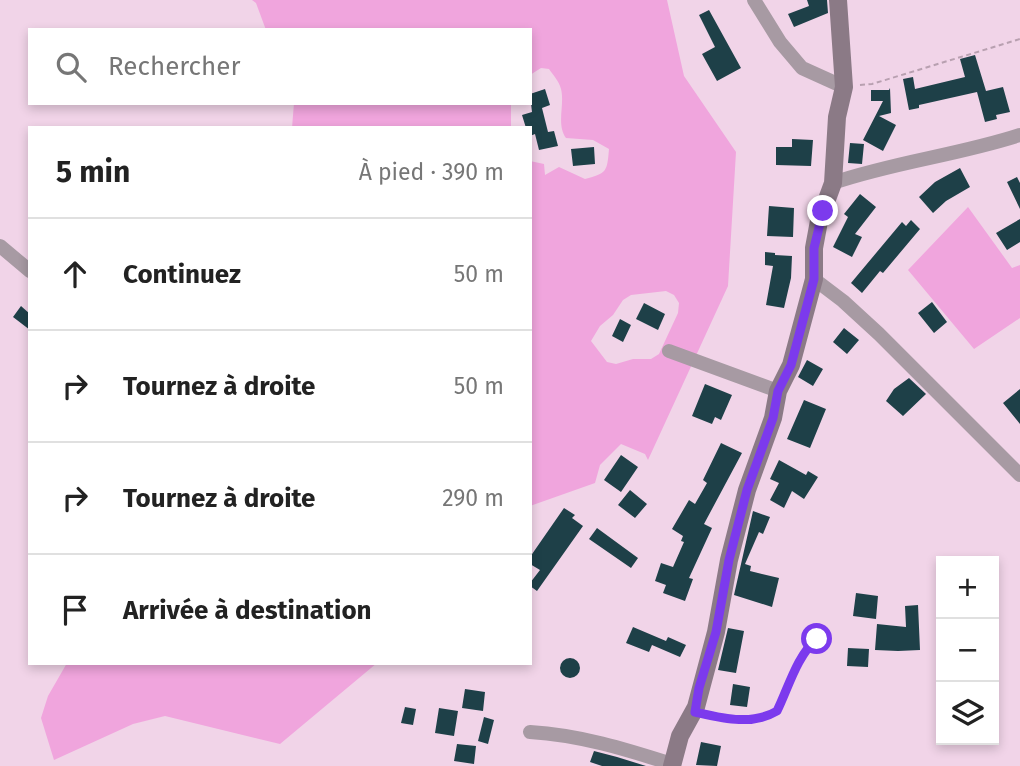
<!DOCTYPE html>
<html lang="fr">
<head>
<meta charset="utf-8">
<style>
  body { margin:0; font-family:"Fira Sans",sans-serif; background:#f6f6f6; color:#222 }
  .controls { position:absolute; right:21px; bottom:21px; display:grid; overflow:hidden; border-radius:0px; box-shadow:0 4px 10px #0003 }
  .controls button { width:63px; height:63px; display:grid; place-items:center; padding:0; border:0; border-bottom:2px solid #e0e0e0; background:#fff; color:#222; font:35px sans-serif }
  .stop { position:absolute; width:21px; height:21px; margin:-16px; border:5px solid #7c3aed; border-radius:50%; background:#fff }
  .stop.end { background:#7c3aed; border-color:#fff; box-shadow:0 2px 7px #0008 }
  .list { margin:0; padding:0; list-style:none }
  h2 { display:flex; justify-content:space-between; align-items:center; height:91px; margin:0; padding:0 28px; font-size:30px }
  h2 small { font-size:23px; font-weight:400; color:#767676 }
  .list li { display:grid; grid-template-columns:46px 1fr auto; gap:21px; align-items:center; box-sizing:border-box; height:112px; padding:0 28px; border-top:2px solid #e0e0e0 }
  .list b { display:block; font-size:26px; white-space:nowrap }
  .list em { font-size:23px; font-style:normal; color:#767676 }
  .icon { flex:none; width:38px; height:38px; fill:none; stroke:currentColor; stroke-width:2; stroke-linecap:round; stroke-linejoin:round }
  .map { position:relative; flex:none; width:1020px; height:766px; overflow:hidden }
  .search { position:absolute; background:#fff; box-shadow:0 4px 10px #0003; left:28px; top:28px; width:504px; height:77px; display:flex; align-items:center; gap:18px; box-sizing:border-box; padding:0 24px; border-radius:0px; color:#767676; font-size:26px }
  .panel { position:absolute; background:#fff; box-shadow:0 4px 10px #0003; left:28px; top:126px; width:504px; height:539px; border-radius:0px }
  .map>svg:first-child { display:block }
  .green { fill:#f0a5dd; fill-rule:evenodd }
  .building { fill:#1e4048 }
  .lines { fill:none; stroke-linecap:round; stroke-linejoin:round }
  .path { stroke:#b8a0b0; stroke-width:2; stroke-dasharray:5 3.5; stroke-linecap:butt }
  .street { stroke:#a79aa3; stroke-width:14 }
  .secondary { stroke:#8b7a86; stroke-width:18 }
  .route { stroke:#7c3aed; stroke-width:9 }
</style>
</head>
<body>
<div class="map">
<svg width="1020" height="766" viewBox="0 0 1020 766">
  <rect width="100%" height="100%" fill="#f1d4e8"/>
  <path class="green" d="M252 0H667L684 76 736 152 728 286 648 460 645 454 621 444 600 465 595 483 530 506V161L544 164 545 175 559 167 585 179C607 173 607 172 609 149L593 140 566 138C556 124 565 105 561 89 559 81 553 75 549 69L541 68 530 75V30H266L256 3ZM666 291 674 295 679 303 678 313 659 354 651 359H633L616 364 607 362 591 341 600 326 613 315 623 300 631 295Z
    M294 103H511V128H292Z
    M968 207 1012 268 1020 265V318L974 349 908 270Z
    M67 663H377L280 744 165 716 133 724 54 760 41 718 48 696Z"/>
  <path class="building" d="M807 0H827L828 13 794 27 788 14 809 6Z
    M709 10 741 68 717 81 702 54 715 47 699 15Z
    M975 55 986 91 1003 87 1010 112 996 115 997 119 985 122 977 92 919 105V108L909 110 903 79 913 77 915 89 965 77 960 59Z
    M890 88 891 113 879 116 896 125 883 151 863 140 883 101H871V90H889Z
    M545 89 550 105 542 108 548 132 554 131 558 146 539 150 535 134 530 136V128H526L522 115 532 112 530 94Z
    M792 139 813 140 811 166 776 165V147H792Z
    M850 143 864 144 862 164 848 163Z
    M594 147 595 164 573 166 571 149Z
    M960 168 970 187 946 201 933 213 919 197 935 182Z
    M1017 177 1020 183V209L1007 182Z
    M860 194 876 207 855 234 862 237 852 257 833 247 848 217 844 214Z
    M769 206 794 208 793 237 767 236Z
    M1020 219V242L1007 250 996 233Z
    M911 220 920 229 883 273 880 271 862 293 851 283 902 222 906 226Z
    M765 252 775 253V255L792 256 791 278 784 308 766 305 773 266 765 265Z
    M932 302 947 322 934 333 918 313Z
    M644 303 665 314 658 330 636 319Z
    M21 306 30 314V330L13 317Z
    M620 319 631 325 623 342 612 336Z
    M844 328 859 340 847 354 833 342Z
    M807 360 823 369 813 386 798 377Z
    M909 378 926 394 903 416 886 401 894 389Z
    M705 384 732 395 721 420 715 417 712 424 692 416Z
    M1020 389V424L1003 403Z
    M804 400 826 409 810 448 787 439Z
    M721 443 742 453 704 524 712 528 689 578 693 579 685 601 663 593 666 585 655 581 661 563 673 567 684 542 681 541 683 536 672 529 689 500 695 504 707 483 703 480Z
    M621 455 638 467 621 492 604 480Z
    M779 460 806 475 808 471 818 477 804 499 792 491 784 508 770 500 779 483 770 479Z
    M630 490 647 504 635 518 618 505Z
    M564 508 575 515 572 518 583 526 537 591 530 586V583L540 570 530 564V557Z
    M753 511 770 517 763 534 759 532 745 564 751 566 750 571 779 578 772 607 734 595Z
    M597 528 638 558 631 568 589 539Z
    M856 593 878 596 876 619 853 616Z
    M918 605 920 650 898 651 875 650 877 624 906 627 905 606Z
    M633 627 666 641 668 637 686 645 680 657 652 645 649 652 626 643Z
    M728 628 744 631 736 673 718 670Z
    M848 648 869 649 868 667 847 666Z
    M560 668a10 10 0 1 1 20 0a10 10 0 1 1-20 0Z
    M733 684 750 687 747 707 730 705Z
    M465 689 485 692 483 711 462 708Z
    M405 707 416 709 413 725 401 723Z
    M439 708 458 711 454 736 435 733Z
    M484 717 494 720 488 744 478 741Z
    M701 742 721 746 717 766 696 765Z
    M457 744 476 746 474 764 454 761Z
    M594 751 617 757 646 766H602L590 762Z"/>
  <g class="lines">
    <path class="path" d="M860 85 872 84 1020 39
      M708 715C731 720 756 724 777 711 788 688 797 655 817 639"/>
    <path class="street" d="M754 0 780 42 802 68 844 87
      M833 183C894 162 959 155 1020 135
      M0 246 30 271
      M814 279 843 301 879 334 1020 475
      M669 351 778 391
      M530 732C580 735 625 749 672 764"/>
    <path class="secondary" d="M672 766 680 736 696 707 716 632 729 560 747 490 773 418 778 391 791 365 814 279V248L819 221 833 183 837 117 844 87 838 0"/>
  </g>
  <g class="lines">
    <path class="route" d="M817 639C797 655 788 689 777 711 752 726 722 718 695 712L699 688 716 632 729 560 747 490 773 418 778 391 791 365 814 279V248L823 211"/>
  </g>
</svg>
<div class="controls">
<button>+</button>
<button>−</button>
<button><svg class="icon" aria-label="layers" viewBox="0 0 24 24"><path d="M12 4l9 5-9 5-9-5zM3 14l9 5 9-5"/></svg></button>
</div>
<div class="stop" style="left:817px;top:639px"></div>
<div class="stop end" style="left:823px;top:211px"></div>
<div class="search"><svg class="icon" aria-label="search" viewBox="0 0 24 24"><circle cx="10" cy="10" r="6"/><path d="M15 15l6 6"/></svg>Rechercher</div>
<section class="panel">
<h2>5 min<small>À pied · 390 m</small></h2>
<ul class="list">
<li><svg class="icon" aria-label="ahead" viewBox="0 0 24 24"><path d="M12 20V5M6 11l6-6 6 6"/></svg><div><b>Continuez</b></div><em>50 m</em></li>
<li><svg class="icon" aria-label="right" viewBox="0 0 24 24"><path d="M7 20v-9h11M14 6l5 5-5 5"/></svg><div><b>Tournez à droite</b></div><em>50 m</em></li>
<li><svg class="icon" aria-label="right" viewBox="0 0 24 24"><path d="M7 20v-9h11M14 6l5 5-5 5"/></svg><div><b>Tournez à droite</b></div><em>290 m</em></li>
<li><svg class="icon" aria-label="arrive" viewBox="0 0 24 24"><path d="M6 21V4h12l-3 4 3 4H6"/></svg><div><b>Arrivée à destination</b></div></li>
</ul>
</section>
</div>
</body>
</html>
